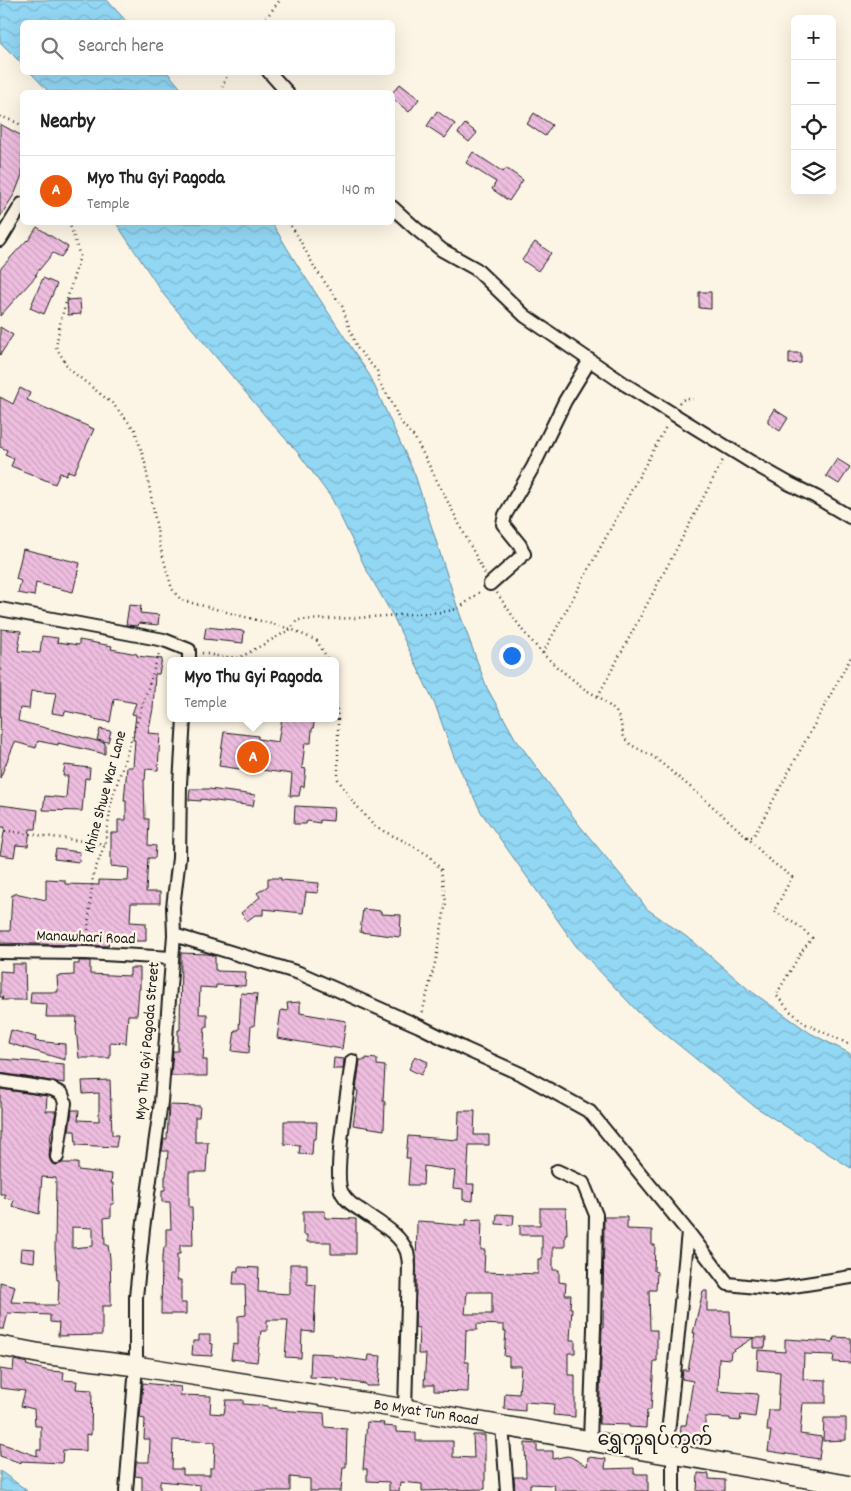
<!DOCTYPE html>
<html lang="en">
<head>
<meta charset="utf-8">
<style>
  body { margin:0; font-family:Dekko,"Noto Sans Myanmar",sans-serif; background:#f6f6f6; color:#222 }
  .controls { position:absolute; right:15px; top:15px; display:grid; overflow:hidden; border-radius:8px; box-shadow:0 5px 20px #0002 }
  .controls button { width:45px; height:45px; display:grid; place-items:center; padding:0; border:0; border-bottom:1px solid #e0e0e0; background:#fff; color:#222; font:25px sans-serif }
  .you { position:absolute; left:511px; top:655px; width:18px; height:18px; margin:-12px; border:4px solid #fff; border-radius:50%; background:#1a73e8; box-shadow:0 0 0 8px #1a73e833 }
  .badge { display:grid; place-items:center; width:32px; height:32px; border-radius:50%; background:#ea580c; color:#fff; font-size:16px; font-weight:700 }
  .pin { position:absolute; translate:-50% -50%; border:2px solid #fff; box-shadow:0 1px 5px #0006 }
  .popup { position:absolute; left:167px; top:657px; width:172px; height:65px; box-sizing:border-box; display:grid; place-content:center; border-radius:8px; background:#fff; filter:drop-shadow(0 1px 4px #0005); font-size:16px; white-space:nowrap; color:#767676 }
  .popup b { font-size:19px; color:#222 }
  .popup::after { content:''; position:absolute; left:50%; top:100%; margin-left:-10px; border:10px solid transparent; border-top-color:#fff }
  .list { margin:0; padding:0; list-style:none }
  h2 { display:flex; justify-content:space-between; align-items:center; height:65px; margin:0; padding:0 20px; font-size:21px }
  h2 small { font-size:16px; font-weight:400; color:#767676 }
  .list li { display:grid; grid-template-columns:32px 1fr auto; gap:15px; align-items:center; box-sizing:border-box; height:70px; padding:0 20px; border-top:1px solid #e0e0e0 }
  .list b { display:block; font-size:19px; white-space:nowrap }
  .list p { margin:0; font-size:16px; white-space:nowrap; color:#767676 }
  .list em { font-size:16px; font-style:normal; color:#767676 }
  .icon { flex:none; width:28px; height:28px; fill:none; stroke:currentColor; stroke-width:2; stroke-linecap:round; stroke-linejoin:round }
  .map { position:relative; flex:none; width:851px; height:1491px; overflow:hidden }
  .search { position:absolute; background:#fff; box-shadow:0 5px 20px #0002; left:20px; top:20px; width:375px; height:55px; display:flex; align-items:center; gap:12px; box-sizing:border-box; padding:0 18px; border-radius:8px; color:#767676; font-size:19px }
  .panel { position:absolute; background:#fff; box-shadow:0 5px 20px #0002; left:20px; top:90px; width:375px; height:135px; border-radius:8px }
  .map>svg:first-child { display:block }
  .water { fill:url(#water-waves); stroke:#638c9e }
  .building { fill:url(#building-back-hatch); stroke:#1c1c1c; fill-rule:evenodd }
  .lines { fill:none; stroke-linecap:round; stroke-linejoin:round }
  .minor-casing { stroke:#1c1c1c; stroke-width:16 }
  .secondary-casing { stroke:#1c1c1c; stroke-width:22 }
  .path { stroke:#1c1c1c; stroke-width:2.5; stroke-dasharray:1 4; stroke-linecap:butt }
  .minor { stroke:#fcf5e5; stroke-width:12 }
  .secondary { stroke:#fcf5e5; stroke-width:19 }
  .labels { text-anchor:middle; dominant-baseline:central; stroke-width:5; stroke-linejoin:round; paint-order:stroke }
  .street-label { font-size:16px; fill:#1c1c1c; stroke:#fcf5e5 }
  .quarter-label { font-size:19px; fill:#1c1c1c; stroke:#fcf5e5 }
</style>
</head>
<body>
<div class="map">
<svg width="851" height="1491" viewBox="0 0 851 1491">
  <defs>
    <pattern id="water-waves" width="16" height="10" patternUnits="userSpaceOnUse" patternTransform="scale(1.25)"><rect width="16" height="10" fill="#92d7f4"/><path d="M0 5q4-4 8 0t8 0" fill="none" stroke="#7db8d1"/></pattern>
    <pattern id="building-back-hatch" width="6" height="6" patternUnits="userSpaceOnUse" patternTransform="scale(1.25)"><rect width="6" height="6" fill="#eebddf"/><path d="M-1 5l2 2M0 0l6 6M5-1l2 2" fill="none" stroke="#cca2bf"/></pattern>
  </defs>
  <rect width="100%" height="100%" fill="#fcf5e5"/>
  <filter id="ink" filterUnits="userSpaceOnUse"><feTurbulence type="fractalNoise" baseFrequency=".02" numOctaves="2"/><feDisplacementMap in="SourceGraphic" scale="10" xChannelSelector="R" yChannelSelector="G"/><feConvolveMatrix kernelMatrix="1 2 1 2 8 2 1 2 1" color-interpolation-filters="sRGB"/></filter>
  <g filter="url(#ink)">
    <path class="water" d="M0 0H107L127 22H22V64L0 42Z
      M31 73H168L184 92H49Z
      M116 223H272L298 266 370 376 415 475 458 609 487 688 515 738 580 826 634 891 647 909 694 942 748 989 810 1033 851 1054V1168L754 1106 638 1012 576 946 481 812 454 757 436 707 393 616 366 569 332 499 299 454 267 418 164 295Z
      M0 1471 25 1489 27 1491H0Z"/>
    <path class="building" d="M400 84 419 99 409 112 392 98V93Z
      M437 111 455 124 445 138 427 126Z
      M534 113 552 125 545 136 527 124Z
      M0 124 22 136V175L15 193 0 217Z
      M465 124 477 133 469 142 458 133Z
      M473 152 503 172 506 168 523 180 509 201 492 189 496 182 466 163Z
      M37 227 68 247 61 257 53 253 35 275H37L0 316V269L27 240 28 241Z
      M535 242 551 253 538 271 522 260Z
      M43 278 57 284 44 314 30 308Z
      M699 292H711V309L699 308Z
      M80 299 81 314 68 315 67 300Z
      M0 327 13 335 0 355Z
      M789 353H801V363L789 364Z
      M20 388 30 393 27 400 94 429 74 473 68 471 66 475 60 473 55 484 11 466 14 459 5 455 7 450 0 447V397L13 404Z
      M774 409 788 418 780 431 768 423V419Z
      M837 459 850 467 839 484 826 476Z
      M23 549 80 563 73 592 36 583 34 596 18 593 21 581 16 579Z
      M129 605 141 606 140 613 159 615 158 625 139 623 138 626 126 625Z
      M206 627 244 631 243 643 204 639Z
      M1 629 21 631 18 651 40 653 42 636 58 638 57 642 79 645V640L112 646 111 649 137 654V656L162 659 159 674H155L153 709 148 733 160 734 158 770 146 769 145 780H144L145 819H149L148 845 156 846 155 858H148L146 892H160V903H131L130 922 146 923V941H109L108 946 0 943V931H10L12 895H15V893L46 900V879L65 880V884L99 885V880L128 881 129 868 111 866V833H118V820H126V801H124L127 767H133L135 740H133L136 715 132 714 136 703 114 699 110 722 93 719V717L65 711 64 715 52 713 56 693 31 691 29 709 20 708 18 721 105 743V754L58 743V745L38 741 36 748 15 742 0 778Z
      M282 718H315L313 729H312L311 743H305L302 768 306 769 304 787 301 786 299 796H290L292 774 254 769 253 771 219 766 224 732 258 736V739L278 742Z
      M100 729 111 731 108 742 97 740Z
      M65 765 90 768 89 779 85 778 82 811 43 810 45 796 66 798 68 776H63Z
      M190 789H209L255 795 253 806 201 799V801L189 800Z
      M0 805 38 810 36 829H30L28 846 16 845 14 857 0 855 5 827H0Z
      M295 806 334 808 333 821 320 820V823L307 821 306 824H294Z
      M56 849 80 852 79 862 54 859Z
      M268 878H281V880L319 883 318 893 306 892 303 913 263 909V915H255L247 921 241 913 260 897 257 893 268 886Z
      M363 909 381 911V914L401 915 400 937 360 932Z
      M181 953 208 954 215 956V970H217V971L246 972 245 986 216 985V988L200 987 199 1014H207V1027H205L203 1060H207V1076H171L173 1051H178V1030H180Z
      M79 961H90V974L130 976V968H140V989H139L137 1015H128L126 1043 110 1042V1058H79L76 1029 77 1017H46L47 1004 30 1003 31 992H58L57 976 74 975V964H79Z
      M12 964H25L26 1000H2L3 997H0V971L12 972Z
      M241 993 257 994 254 1026H251L249 1053 232 1051 235 1030H239Z
      M300 1002V1013L346 1021 342 1049 277 1038 281 1010 288 1011 287 1003Z
      M11 1030 36 1037 35 1041 65 1044V1060L8 1043Z
      M415 1056 428 1062 421 1075 409 1069Z
      M334 1058 344 1059 343 1069H333Z
      M366 1058 377 1059V1065L385 1066 383 1101 385 1102 384 1130 353 1125 358 1091 356 1090 360 1060H366Z
      M0 1059 64 1064V1083L0 1073Z
      M110 1080 112 1135H118L116 1147 76 1145 75 1131H69L72 1110H79L78 1120 99 1121V1093L83 1094 82 1081Z
      M0 1089 47 1096 46 1111H56L52 1132H51L49 1156 50 1160 52 1164 56 1165 62 1163H78V1170L112 1174 111 1183H113L114 1204H111V1217L104 1218 105 1245H108L110 1258 111 1294V1306H102V1335L58 1336 59 1323 50 1322V1315L8 1313 4 1329H0V1282L15 1286 11 1302 38 1303 37 1305H58L59 1280H57L55 1249 56 1178 42 1177 39 1214 12 1206 14 1200 4 1198 5 1194H0ZM72 1227 93 1228V1246L72 1248Z
      M169 1105 200 1106 199 1117H195V1142H208L206 1172H189V1207H192L193 1245H180V1254H177V1280H181V1303H186V1314H161L162 1256H163L164 1247H166V1229H171L170 1202H162V1190H165V1176H166L168 1151H162L164 1139H167Z
      M459 1111H475L474 1135H489V1145H469L467 1184H474L473 1201 463 1200V1189L453 1188 455 1171 424 1166 423 1185H408L410 1158H406L408 1136 458 1140Z
      M284 1121H306V1122H317L316 1139H313L312 1155 299 1154 300 1145 284 1144Z
      M540 1208H566L567 1234H565V1247H553V1270H559V1282L566 1283 565 1295H571L570 1308H572L570 1340H575V1353H568V1375H575V1417L553 1415 554 1404 525 1402V1411L504 1409 505 1393 519 1394 521 1366H509V1357L504 1356 506 1331H504V1325L477 1324V1330H466L465 1362H469L468 1392 434 1391V1385H424L426 1354H418L419 1328 415 1327 417 1221 434 1222V1223L466 1226V1220L482 1219 481 1250H485L484 1272 538 1274V1259H542V1235H520V1225H540ZM467 1292H492V1314H465Z
      M303 1211H325V1218L356 1219V1254H331V1242H307V1235H303Z
      M497 1214 514 1215 513 1225 496 1224Z
      M604 1217H627V1229L652 1230V1245H655L654 1271 657 1272 656 1290H649L650 1330H657V1361H654L651 1410H647L646 1428 629 1427V1425L599 1424 602 1328H603Z
      M21 1248 35 1249 34 1262 20 1260Z
      M290 1264H307V1284L316 1285 314 1332 302 1331 301 1358 285 1357 288 1320H267V1331H261L257 1362 231 1359 233 1344 238 1345V1316L246 1315 245 1284H233L234 1271H238V1267L259 1268 258 1292 290 1294Z
      M703 1291H707V1311H730L731 1337 766 1338 765 1348H753V1338L731 1352 730 1359 719 1358 718 1391 758 1394 755 1417 741 1415 740 1421 730 1420V1418L705 1417V1440L680 1441 681 1425H686L693 1381 682 1379 683 1370H688L695 1333H693Z
      M199 1335H210V1343L213 1344 212 1356 192 1355 193 1341H199Z
      M834 1337 851 1338V1363L833 1362 834 1355 804 1354 803 1379 826 1380V1403H803L800 1434 822 1437 819 1459 768 1451 771 1431H767L769 1410H778L780 1372 757 1370 758 1350 785 1352V1339L833 1342Z
      M311 1353 332 1354V1356L368 1361 369 1355 381 1356 378 1386H366V1384L337 1380V1378L310 1377Z
      M14 1360 27 1363 26 1365 49 1371 64 1372 63 1380 77 1381 76 1389 92 1390 91 1435 86 1434V1451L63 1450 62 1463 21 1461V1463L0 1456V1443L37 1456V1450H41V1426H35L34 1409 21 1406 25 1391 0 1388V1369L13 1371Z
      M143 1383 181 1387 180 1395 211 1396 210 1413 224 1414 226 1400H243V1404L268 1406V1408H277L276 1410 324 1413 325 1427 347 1429 346 1467H343L341 1491H310V1479L290 1477V1491H200V1485L160 1481V1491H142V1477L135 1476 136 1462H149L150 1439H144L145 1419 140 1418ZM173 1440 215 1442 214 1468H210V1475H183V1469H172Z
      M824 1418H846V1440L823 1441Z
      M367 1422 384 1423 383 1426 396 1427V1432L416 1433V1441H453V1457L474 1458 473 1435H485V1489L422 1491V1484L400 1482 399 1491H389V1482L367 1481V1469H363Z
      M525 1443 537 1444V1451H553V1459L567 1456 571 1457 587 1466 588 1457 606 1459 605 1469 634 1468V1474H648V1491H555L554 1485 530 1484V1491H515L514 1477H526Z
      M698 1473 709 1474V1479L725 1480V1491H697Z"/>
    <g class="lines">
      <g class="minor-casing">
        <path id="minor" d="M269 72 287 92
          M392 207 415 228 442 250 476 269 525 316 626 385 751 462 788 483 816 497 850 517
          M0 240 22 204
          M490 584 524 554 520 545 503 524 505 515 533 467 565 401 590 360
          M0 609 164 640 189 650V661
          M174 935 299 973 419 1026 465 1049 523 1075 590 1112 688 1232 728 1284 774 1289 851 1277
          M0 952 86 953 172 958
          M352 1061C349 1085 332 1176 342 1193 347 1202 354 1206 362 1211 377 1222 400 1233 407 1252 408 1256 409 1262 409 1267L405 1409
          M0 1081 52 1089 62 1094 65 1103 57 1157
          M557 1171 583 1183 596 1215 594 1328 590 1441
          M502 1425 507 1491
          M666 1454 688 1232
          M673 1454V1491
          M126 1491 136 1366V1297L143 1229 161 1102 174 935 173 907 179 858 180 784 184 718"/>
      </g>
      <g class="secondary-casing">
        <path id="secondary" d="M0 1346 42 1354 136 1366 405 1409 666 1454H673L851 1486"/>
      </g>
      <path class="path" d="M263 22 280 0
        M221 92 225 79 230 72
        M0 116 18 123 22 127
        M69 222 80 256 61 319 56 347 69 369 113 404 135 430 145 463 160 546 172 589 181 600 291 629 317 641 329 661
        M288 222 296 233 316 270 342 306 349 327 357 348 377 371 379 382 393 404 399 420 415 438 485 574
        M679 403C683 398 688 399 693 399
        M497 593 523 631 543 654 557 667 586 690 602 699 616 712 620 720 624 738 631 745 654 757 701 796 747 837H753L756 832 851 657
        M202 653 217 656 239 658 291 629 297 620 356 618 442 612 458 609 481 591
        M543 653 667 425
        M598 696 677 548 724 458
        M336 699 338 719V779L350 798 375 827 404 841 430 856 441 870 446 902 436 959 422 1014
        M0 830 105 844
        M747 837 767 858 792 877 774 911 799 926 812 938 802 951 776 995 790 1011 806 1024 851 1045
        M87 940 93 875 105 844 112 799 160 651"/>
      <use href="#minor" class="minor"/>
      <use href="#secondary" class="secondary"/>
    </g>
  </g>
  <g class="labels">
    <g class="street-label">
      <text transform="translate(106 792) rotate(-75)">Khine Shwe War Lane</text>
      <text transform="translate(86 938) rotate(2)">Manawhari Road</text>
      <text transform="translate(148 1041) rotate(-85)">Myo Thu Gyi Pagoda Street</text>
      <text transform="translate(426 1413) rotate(9)">Bo Myat Tun Road</text>
    </g>
    <g class="quarter-label">
      <text x="655" y="1441">ရွှေကူရပ်ကွက်</text>
    </g>
  </g>
</svg>
<div class="controls">
<button>+</button>
<button>−</button>
<button><svg class="icon" aria-label="locate" viewBox="0 0 24 24"><circle cx="12" cy="12" r="6"/><path d="M12 2v4M12 18v4M2 12h4M18 12h4"/></svg></button>
<button><svg class="icon" aria-label="layers" viewBox="0 0 24 24"><path d="M12 4l9 5-9 5-9-5zM3 14l9 5 9-5"/></svg></button>
</div>
<div class="you"></div>
<div class="pin badge" style="left:253px;top:757px">A</div>
<div class="popup"><b>Myo Thu Gyi Pagoda</b>Temple</div>
<div class="search"><svg class="icon" aria-label="search" viewBox="0 0 24 24"><circle cx="10" cy="10" r="6"/><path d="M15 15l6 6"/></svg>Search here</div>
<section class="panel">
<h2>Nearby<small></small></h2>
<ul class="list">
<li><span class="badge">A</span><div><b>Myo Thu Gyi Pagoda</b><p>Temple</p></div><em>140 m</em></li>
</ul>
</section>
</div>
</body>
</html>
